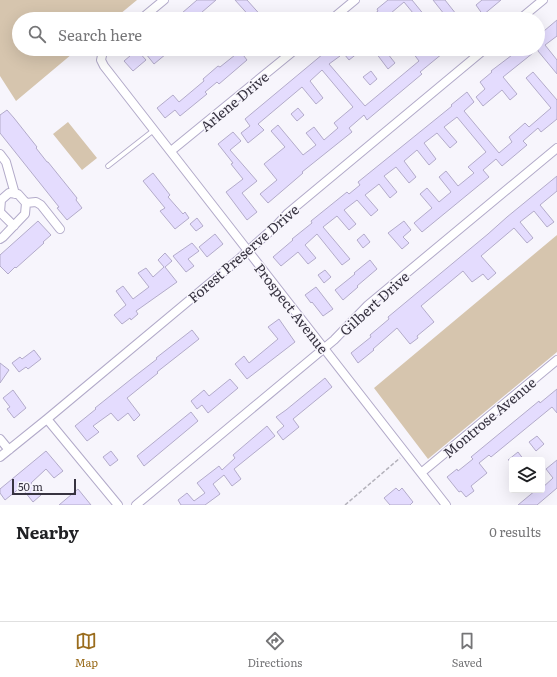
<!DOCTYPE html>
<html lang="en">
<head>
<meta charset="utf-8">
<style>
  body { margin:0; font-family:Literata,serif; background:#f6f6f6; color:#202124 }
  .controls { position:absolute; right:12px; bottom:12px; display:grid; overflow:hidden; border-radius:4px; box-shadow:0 4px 16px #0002 }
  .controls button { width:36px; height:36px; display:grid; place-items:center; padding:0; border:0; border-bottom:1px solid #e0e0e0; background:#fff; color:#202124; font:20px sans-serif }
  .scale { position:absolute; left:12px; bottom:10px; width:64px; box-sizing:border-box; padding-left:4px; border:2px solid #373340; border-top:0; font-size:11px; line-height:14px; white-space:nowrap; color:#373340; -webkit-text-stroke:3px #f7f5fc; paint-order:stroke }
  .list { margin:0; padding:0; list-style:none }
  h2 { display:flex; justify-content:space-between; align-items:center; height:52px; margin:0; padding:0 16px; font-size:17px }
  h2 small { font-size:13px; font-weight:400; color:#757577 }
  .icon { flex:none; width:22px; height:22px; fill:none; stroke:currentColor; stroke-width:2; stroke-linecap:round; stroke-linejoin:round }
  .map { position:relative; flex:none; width:557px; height:505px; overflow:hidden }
  .search { position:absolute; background:#fff; box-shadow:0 4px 16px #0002; left:12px; right:12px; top:12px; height:44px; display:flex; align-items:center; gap:10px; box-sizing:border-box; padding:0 14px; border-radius:22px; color:#757577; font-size:15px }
  .sheet { height:116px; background:#fff }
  nav { display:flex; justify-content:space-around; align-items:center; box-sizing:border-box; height:56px; border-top:1px solid #e0e0e0; background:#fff; font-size:11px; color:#757577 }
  nav a { display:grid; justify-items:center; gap:2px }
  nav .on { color:#9a6c1c }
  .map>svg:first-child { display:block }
  .green { fill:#d6c5ae }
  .building { fill:#e4dcfe; stroke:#b3abca }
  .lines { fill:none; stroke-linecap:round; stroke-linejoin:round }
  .lane-casing { stroke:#b2aac9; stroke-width:5.5 }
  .street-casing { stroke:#b2aac9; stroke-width:10 }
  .path { stroke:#b4b2bb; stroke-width:1.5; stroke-dasharray:4 2; stroke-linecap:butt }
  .lane { stroke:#fff; stroke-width:4 }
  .street { stroke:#fff; stroke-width:8 }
  .labels { text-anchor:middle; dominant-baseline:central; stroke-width:3; stroke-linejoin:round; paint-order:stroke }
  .street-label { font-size:14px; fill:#373340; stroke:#f7f5fc }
</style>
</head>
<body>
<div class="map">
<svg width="557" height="505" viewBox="0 0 557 505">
  <rect width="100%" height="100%" fill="#f7f5fc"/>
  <path class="green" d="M0 0H137L114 19H19V49H78L16 101 0 76Z
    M68 122 97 158 82 170 53 134Z
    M557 235V352L428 459 374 388Z"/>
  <path class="building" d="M197 0H216L194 19H178L183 14 182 13Z
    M235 0H247L264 19H252Z
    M388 0H412L425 16 421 19H416L411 14 413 13 404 2 384 19H368L378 11 377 9Z
    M433 0H445L460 19H448Z
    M482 0H501L483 15 476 5Z
    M557 20V36L545 45 557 60V74L538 51V49L503 77 517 94 510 100 502 90 483 106 476 97 485 89 480 82 492 72 491 71 520 49H538V36Z
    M153 49H172L154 64 146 54Z
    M329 49H334L340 56 329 64 365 106 419 61 410 49H448L420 72 422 74 367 120 364 115 349 128 352 132 302 172 303 173 268 203 260 194 277 180 264 164 285 147 271 131 278 125 303 155 316 145 306 133 314 127 324 140 338 128 334 123 353 107 322 70 310 81 323 98 316 104 302 87 258 124 264 130 248 143 241 133 250 126 245 119Z
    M340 49H363L349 60Z
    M373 49H384L395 63 388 69Z
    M137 50 146 60 133 71 124 61Z
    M240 51 247 60 219 84 217 82 205 92 207 94 180 116 175 110 165 118 157 108 173 95 179 102 204 81 203 79 218 66 220 67Z
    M371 71 377 79 370 85 363 77Z
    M533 72 557 100V119L541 132 538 128 523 141 527 145 502 166 496 159 483 170 489 177 422 232 414 223 432 208 420 194 427 188 439 202 451 192 439 177 446 171 458 186 474 173 468 167 486 152 457 117 444 127 457 142 450 148 437 133 424 143 436 159 429 165 417 150 404 161 416 177 409 183 396 167 384 176 397 192 390 198 379 184 365 195 378 210 371 216 357 200 344 210 356 224 349 230 337 216 323 227 350 259 342 265 317 234 305 245 316 258 308 264 298 252 281 266 273 257 293 240 292 239 312 223 311 221 347 192 349 194 360 185 358 182 452 106 451 105 467 92 474 102 464 111 499 153 512 142 509 137 525 123 529 127 551 108 526 78Z
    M298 108 304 115 297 121 291 114Z
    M7 110 14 118 37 147 36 148 47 162H48L77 198 76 200 82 208 67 220 57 208 59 207 0 133V115Z
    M233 132 241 141 230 150 257 181 242 193 257 212 247 220 226 192 243 179 231 164 233 163 218 144Z
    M153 173 170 195 168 197 183 214 185 212 189 218 175 229 160 211 165 208 143 181Z
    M557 176V191L540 205 554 222 547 227 534 211 520 222 533 238 527 243 514 228 481 256 496 273 488 280 483 274 472 282 463 271 421 306 434 322 417 336 418 338 410 344 397 328 373 349 374 350 358 363 351 353 371 337 370 335 389 319 388 317 488 234 507 217Z
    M197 218 203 226 196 231 190 224Z
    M38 221 51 235 43 242 44 243 16 268 15 267 8 274 0 266V255Z
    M404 221 411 230 403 237 409 243 402 249 388 233Z
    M215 234 223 244 207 257 199 247Z
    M364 234 370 242 363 248 357 240Z
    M192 243 199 251 188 259 194 266 186 272 173 256Z
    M165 253 172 261 165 267 177 282 136 311 138 314 131 320 130 318 122 324 114 315 126 305 116 291 123 286 133 299 149 287 138 273 146 268 153 277 164 267 158 260Z
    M370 260 377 269 357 286 358 287 343 300 335 290 355 274 354 273Z
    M325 270 331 277 324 283 318 275Z
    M316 287 333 309 323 316 312 302 311 303 305 295Z
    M279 319 295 342 247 379 235 364 244 356 249 363 278 339 268 327Z
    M192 330 199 339 157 372 158 373 127 398 140 415 134 421 128 413 118 421 111 413 93 426 99 432 87 441 75 426 96 409 95 408 135 376 157 359 156 358Z
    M34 350 41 359 28 369 26 367 19 372 12 363 20 357 22 359Z
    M0 363 9 370 0 383Z
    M325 378 332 387 293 419 299 427 283 440 277 432 284 426 276 417 286 410Z
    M230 379 238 388 208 413 202 405 197 409 191 401 204 390 209 396Z
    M557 389V413L552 407 491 457 489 455 479 463 487 473 471 486 474 491 466 497 461 491 459 492 447 477 457 469 458 471 473 459 471 457 539 401 540 403Z
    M13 390 26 408 14 418 7 409 10 407 3 398Z
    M191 412 198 421 144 466 137 456Z
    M267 426 275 436 234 469 241 479 232 486 224 475 213 484 220 494 205 505H181L178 500 187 493 194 501 205 493 197 483 219 466 222 470 235 458 233 455Z
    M537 436 544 444 536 451 529 442Z
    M46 451 63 471 54 478 46 469 31 483 41 495 33 502 21 487 5 500 0 493V489Z
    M111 451 118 460 110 466 103 457Z
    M518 452 524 460H508Z
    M557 460V488L537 505H518L536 490H542V488L553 478 546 469Z
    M396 488 399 491 402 488 413 502 410 505H390L384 498Z
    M78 489 91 505H59Z"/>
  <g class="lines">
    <g class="lane-casing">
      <path id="lane" d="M108 166 154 130"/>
    </g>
    <g class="street-casing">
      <path id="street" d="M141 19 164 0
        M332 19 355 0
        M520 19 543 0
        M105 49 103 51 101 60 104 66 446 505
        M171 151 296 49
        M0 154 6 162 15 194
        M26 203 36 202 41 205 60 229
        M0 239 3 237 25 214 26 203 18 194 9 193 1 200 0 212 14 226
        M47 419 118 505
        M0 439 9 450
        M0 457 47 419 240 258 276 226 288 213 485 49
        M421 473 557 360
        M136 505 334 340 368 305 557 148"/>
    </g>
    <path class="path" d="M345 505 400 458"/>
    <use href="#lane" class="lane"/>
    <use href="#street" class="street"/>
  </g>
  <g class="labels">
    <g class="street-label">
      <text transform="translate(234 101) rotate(-40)">Arlene Drive</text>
      <text transform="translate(243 253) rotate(-41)">Forest Preserve Drive</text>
      <text transform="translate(374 303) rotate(-42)">Gilbert Drive</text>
      <text transform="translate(292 308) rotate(52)">Prospect Avenue</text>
      <text transform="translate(489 417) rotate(-40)">Montrose Avenue</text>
    </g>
  </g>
</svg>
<div class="controls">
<button><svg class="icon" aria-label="layers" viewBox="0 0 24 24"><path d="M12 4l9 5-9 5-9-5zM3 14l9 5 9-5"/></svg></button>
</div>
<div class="scale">50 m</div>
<div class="search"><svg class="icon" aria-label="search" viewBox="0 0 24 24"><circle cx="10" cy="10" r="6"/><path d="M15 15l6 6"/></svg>Search here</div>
</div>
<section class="sheet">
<h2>Nearby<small>0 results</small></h2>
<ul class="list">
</ul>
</section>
<nav>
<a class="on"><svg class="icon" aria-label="map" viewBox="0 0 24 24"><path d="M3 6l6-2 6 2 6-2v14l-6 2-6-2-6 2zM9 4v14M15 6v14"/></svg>Map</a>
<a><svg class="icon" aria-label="directions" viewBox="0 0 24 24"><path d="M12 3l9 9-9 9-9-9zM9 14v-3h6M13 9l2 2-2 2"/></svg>Directions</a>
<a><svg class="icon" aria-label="saved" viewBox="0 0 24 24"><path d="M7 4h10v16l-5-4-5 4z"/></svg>Saved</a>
</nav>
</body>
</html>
